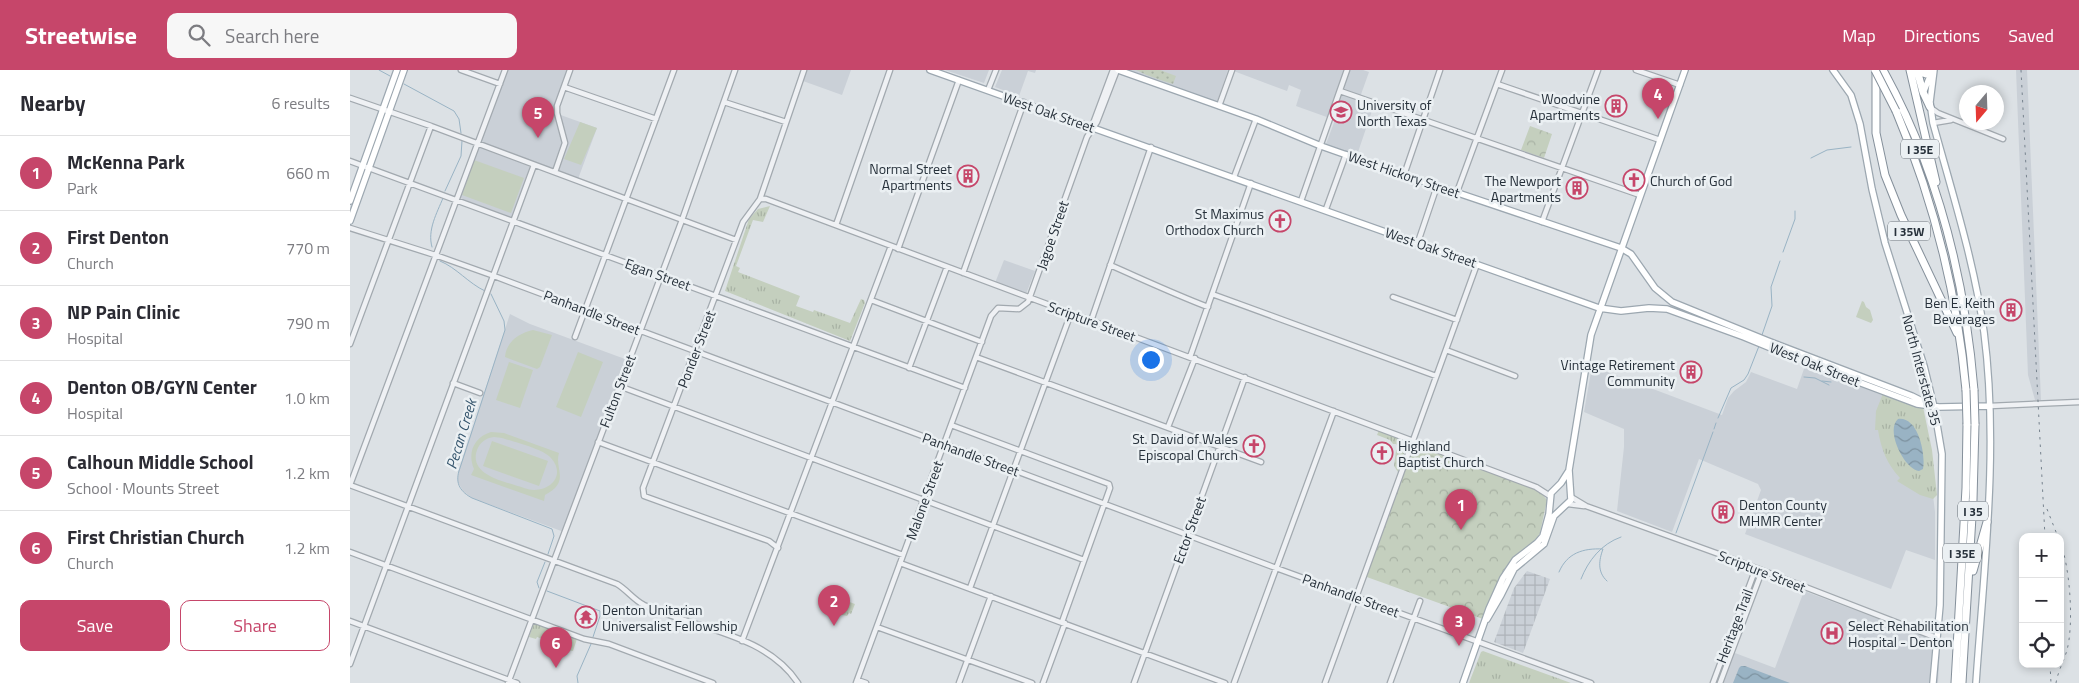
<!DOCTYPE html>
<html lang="en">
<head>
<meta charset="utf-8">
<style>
  body { margin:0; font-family:"Titillium Web",sans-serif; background:#f7f7f7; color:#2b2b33 }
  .controls { position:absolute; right:15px; bottom:15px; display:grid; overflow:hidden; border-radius:10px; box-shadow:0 2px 8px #0003 }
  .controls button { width:45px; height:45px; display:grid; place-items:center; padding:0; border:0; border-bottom:1px solid #e1e1e2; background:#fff; color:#2b2b33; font:25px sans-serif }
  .compass { position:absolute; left:1609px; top:15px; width:45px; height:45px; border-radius:50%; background:#fff; box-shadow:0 2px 8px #0003; rotate:199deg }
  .you { position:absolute; left:800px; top:289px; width:18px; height:18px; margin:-12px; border:4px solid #fff; border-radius:50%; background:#1a73e8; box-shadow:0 0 0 8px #1a73e833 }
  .badge { display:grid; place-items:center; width:32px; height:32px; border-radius:50%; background:#c6466a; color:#fff; font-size:16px; font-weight:700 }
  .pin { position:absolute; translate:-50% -41px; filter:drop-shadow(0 1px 2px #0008) }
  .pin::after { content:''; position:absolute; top:26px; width:18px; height:15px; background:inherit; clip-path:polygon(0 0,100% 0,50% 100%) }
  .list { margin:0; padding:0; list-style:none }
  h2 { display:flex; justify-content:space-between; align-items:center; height:65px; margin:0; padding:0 20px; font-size:21px }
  h2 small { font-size:16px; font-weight:400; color:#7c7c81 }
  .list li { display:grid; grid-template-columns:32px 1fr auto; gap:15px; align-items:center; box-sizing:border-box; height:75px; padding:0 20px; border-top:1px solid #e1e1e2 }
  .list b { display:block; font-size:19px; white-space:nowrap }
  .list p { margin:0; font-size:16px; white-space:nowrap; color:#7c7c81 }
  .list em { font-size:16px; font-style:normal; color:#7c7c81 }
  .actions { display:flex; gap:10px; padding:15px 20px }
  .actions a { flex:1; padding:11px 0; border:1px solid #c6466a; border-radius:10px; text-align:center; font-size:18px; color:#c6466a }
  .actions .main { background:#c6466a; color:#fff }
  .icon { flex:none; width:28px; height:28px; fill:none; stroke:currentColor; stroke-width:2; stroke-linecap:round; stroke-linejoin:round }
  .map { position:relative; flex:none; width:1729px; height:613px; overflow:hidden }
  header { display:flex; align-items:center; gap:30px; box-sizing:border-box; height:70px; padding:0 25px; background:#c6466a; color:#fff }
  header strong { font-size:24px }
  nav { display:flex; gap:28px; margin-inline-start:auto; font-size:18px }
  .search { width:350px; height:45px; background:#f7f7f7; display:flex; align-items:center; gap:12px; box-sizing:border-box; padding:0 18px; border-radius:10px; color:#7c7c81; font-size:19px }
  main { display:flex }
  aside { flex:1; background:#fff }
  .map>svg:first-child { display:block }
  .built { fill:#cad0d7 }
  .industrial { fill:url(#industrial-grid) }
  .grass { fill:url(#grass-tufts) }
  .forest { fill:url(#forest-crowns) }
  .garden { fill:url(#garden-dots) }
  .pitch { fill:#c4cfbe; fill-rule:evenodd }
  .water { fill:url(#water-waves) }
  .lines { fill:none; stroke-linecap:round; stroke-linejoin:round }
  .stream { stroke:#99b3c4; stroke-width:1 }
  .minor-casing { stroke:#a2a9af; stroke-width:7 }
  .major-casing { stroke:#9ca7b0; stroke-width:8 }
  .highway-casing { stroke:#85909b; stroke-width:9 }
  .minor { stroke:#eff1f4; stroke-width:4.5 }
  .major { stroke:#fff; stroke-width:5.5 }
  .highway { stroke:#fff; stroke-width:7 }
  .rail { stroke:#77838e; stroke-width:1; stroke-dasharray:2.5 5; stroke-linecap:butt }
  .highway-bridge-casing { stroke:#85909b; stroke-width:9; stroke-linecap:butt }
  .highway-bridge { stroke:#fff; stroke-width:7 }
  .labels { text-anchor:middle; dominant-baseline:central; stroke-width:5; stroke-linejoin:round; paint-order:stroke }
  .shield { fill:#ebf0f3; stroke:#626a72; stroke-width:1 }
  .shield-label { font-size:12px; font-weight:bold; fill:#27313b }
  .poi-label { font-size:14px; fill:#27313b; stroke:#ebf0f3; text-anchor:end }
  .street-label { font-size:14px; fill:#27313b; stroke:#ebf0f3 }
  .water-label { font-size:15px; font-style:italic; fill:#34546c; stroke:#ebf0f3 }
</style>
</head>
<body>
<header>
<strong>Streetwise</strong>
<div class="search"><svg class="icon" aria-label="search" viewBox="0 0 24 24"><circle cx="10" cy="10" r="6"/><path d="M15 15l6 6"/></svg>Search here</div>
<nav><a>Map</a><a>Directions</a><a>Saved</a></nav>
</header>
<main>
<aside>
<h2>Nearby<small>6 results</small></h2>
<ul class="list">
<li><span class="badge">1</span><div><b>McKenna Park</b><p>Park</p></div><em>660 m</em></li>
<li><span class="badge">2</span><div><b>First Denton</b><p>Church</p></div><em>770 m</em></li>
<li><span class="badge">3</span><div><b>NP Pain Clinic</b><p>Hospital</p></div><em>790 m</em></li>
<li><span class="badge">4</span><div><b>Denton OB/GYN Center</b><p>Hospital</p></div><em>1.0 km</em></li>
<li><span class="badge">5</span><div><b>Calhoun Middle School</b><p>School · Mounts Street</p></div><em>1.2 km</em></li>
<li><span class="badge">6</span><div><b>First Christian Church</b><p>Church</p></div><em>1.2 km</em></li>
</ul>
<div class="actions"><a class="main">Save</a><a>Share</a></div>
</aside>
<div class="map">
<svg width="1729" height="613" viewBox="0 0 1729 613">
  <defs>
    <pattern id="industrial-grid" width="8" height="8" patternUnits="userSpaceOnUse" patternTransform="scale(1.25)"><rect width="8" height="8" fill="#cad0d7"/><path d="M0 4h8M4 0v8" fill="none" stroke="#aeb3b9"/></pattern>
    <pattern id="grass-tufts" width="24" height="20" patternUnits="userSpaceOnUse" patternTransform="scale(1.25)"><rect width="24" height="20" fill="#c4cfbe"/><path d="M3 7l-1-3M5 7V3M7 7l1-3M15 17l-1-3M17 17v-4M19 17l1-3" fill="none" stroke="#a8b2a4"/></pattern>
    <pattern id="forest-crowns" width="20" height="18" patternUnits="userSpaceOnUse" patternTransform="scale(1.25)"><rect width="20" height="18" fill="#c4cfbe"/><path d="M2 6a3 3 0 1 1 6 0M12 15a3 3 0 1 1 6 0" fill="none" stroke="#a8b2a4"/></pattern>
    <pattern id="garden-dots" width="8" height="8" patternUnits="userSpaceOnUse" patternTransform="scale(1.25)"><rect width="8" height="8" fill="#c4cfbe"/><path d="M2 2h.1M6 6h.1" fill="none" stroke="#a8b2a4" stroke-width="1.8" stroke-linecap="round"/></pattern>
    <pattern id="water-waves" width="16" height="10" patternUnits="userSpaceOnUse" patternTransform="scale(1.25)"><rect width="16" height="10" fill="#99b3c4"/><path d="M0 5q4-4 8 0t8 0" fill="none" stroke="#7d92a0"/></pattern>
  </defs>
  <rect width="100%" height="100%" fill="#dce1e5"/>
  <path class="built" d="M157 0H218L205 43 247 58 228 109 182 91 162 147 110 128Z
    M457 0H501L492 25 453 11Z
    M595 0H639L634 13Z
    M652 0H686L685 3 678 1 669 26 645 17Z
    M776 0H878L867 32Z
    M881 0H1013L1019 2 1009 30 1024 35 1007 85 976 74 985 50 946 36 951 20 939 15 937 21Z
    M1666 0H1677L1691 330H1685L1678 305Z
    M654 190 685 201 676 224 645 213Z
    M160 244 180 254 275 289 214 462 122 428 113 421 108 412V402Z
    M1242 296 1372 345 1378 328 1384 321 1396 312 1401 302 1447 319 1455 296 1571 340 1580 400 1585 442V490L1556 480 1541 519 1395 464 1411 420 1408 414 1349 389 1322 462 1267 441 1274 377V359L1234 342Z
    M1454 521 1587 571 1590 578 1588 613H1367L1377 580 1425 598Z"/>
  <path class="industrial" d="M1177 501 1200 509 1173 583 1144 572 1164 518Z"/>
  <path class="grass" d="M420 136 413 152 403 150 386 196 390 198 388 202 450 226 446 236 463 242 464 240 500 253 511 229 514 230 515 233 500 271 375 221 399 149 408 139Z
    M1534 321 1573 337 1582 380 1587 425 1583 429 1570 425 1547 411 1550 408C1537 394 1531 379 1528 360H1525L1526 341Z
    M1029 360 1059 369 1048 402 1044 396 1046 380 1049 379 1046 374H1043L1040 370 1027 365Z
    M494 530 505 534 501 544 499 543 497 546 488 544Z
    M184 553 227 569 223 581 211 579V576L187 567 186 569 179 567Z
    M1133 581 1221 613H1119L1131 582Z"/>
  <path class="forest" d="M1180 56 1202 64 1194 88 1171 80Z
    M1062 370 1186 417 1197 430 1190 463 1185 471 1166 486 1153 501 1133 549 1014 506Z"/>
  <path class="garden" d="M786 0H810L826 6 823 14C810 10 798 6 786 0Z"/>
  <path class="pitch" d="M230 52 247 58 231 95 214 89Z
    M124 90 174 108 161 143 112 125Z
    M1512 231 1514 232 1516 237 1520 240 1523 250 1521 253 1506 247Z
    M183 260 202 265 190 297 187 299 155 287C156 272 169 263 183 260Z
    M228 282 253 292 231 347 206 337Z
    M159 292 183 300 170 338 146 330Z
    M141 362 154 363 209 383C204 398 221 412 195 425L194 431 121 405 124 399C117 383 124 367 141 362ZM144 367 152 368C164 372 193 379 201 388 218 407 196 426 174 418 158 412 118 406 127 380 130 372 136 368 144 367Z
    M142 371 198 391 189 416 133 396Z"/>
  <path class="water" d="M1548 349C1568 346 1576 384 1573 399L1569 401C1554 399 1535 360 1548 349Z
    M1391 596H1395L1440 613H1383L1389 598Z"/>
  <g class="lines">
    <path class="stream" d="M29 0 40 6
      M54 14 104 41 109 49 111 63
      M1461 88 1477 80 1501 77
      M95 121 111 86 112 71
      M82 177C77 160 87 143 93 128
      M1433 182 1445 149V141
      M90 191C107 198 118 213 135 221
      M141 224 154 251 155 260 109 401C105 414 111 422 122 428L202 459 204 466 198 484
      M1412 265 1422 236 1421 217 1430 191
      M1454 307 1465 308 1479 315
      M1472 311 1481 312
      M1368 348 1381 318 1394 310 1398 304 1409 276
      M1364 359 1366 353
      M1326 463 1363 362
      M1209 502C1217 483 1233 478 1253 479 1249 490 1247 502 1257 511
      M1231 509C1238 491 1251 474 1271 467
      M189 518 187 512 195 492
      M197 521 250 541V546L243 567
      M228 613 227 606 241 574"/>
    <g class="minor-casing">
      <path id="minor" d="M111 0 150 14
        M1286 0 1330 15
        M1147 14 1310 70
        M214 17 306 49
        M638 20 646 0
        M990 21 1290 125
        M0 28 81 56 386 170
        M374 32 436 52
        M869 36 882 0
        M1581 38 1588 43 1653 69
        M744 51 763 0
        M1583 53 1601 50
        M0 91 615 318
        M205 102 215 73 207 43V36L220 0
        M1054 105 1090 0
        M884 107 906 49
        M1107 122 1152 0
        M410 129H416L1186 417 1200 426
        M951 131 997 0
        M976 139 996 84
        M1192 152 1248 0
        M486 155 540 0
        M0 158 85 185 144 206 926 498 1241 613
        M1068 172 1087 116
        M548 179 609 10
        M760 195C792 209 824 224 858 237
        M613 203 674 32
        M862 224 1086 306
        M1043 227 1107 250
        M521 230 632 272
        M741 251 801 77
        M225 267 324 0
        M0 274 81 56
        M1096 280 1165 306
        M626 287 911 392
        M840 287 901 113
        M559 298 597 197
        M103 313 130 323
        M269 316 734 490
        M1640 336 1729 332
        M601 355 759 414 760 418 712 552
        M818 357 845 288
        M248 372 553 485
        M0 415 267 514C277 520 284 530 294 535 345 559 415 563 448 613
        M0 415 155 0
        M1221 427 1236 436 1388 491 1587 568
        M1218 434 1234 436
        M428 478 419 471 294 426 293 418 393 152 410 129 454 0
        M0 482 234 569 259 574 363 613
        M550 493 875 613
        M620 518 721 243
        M0 551 167 613
        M527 557 682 613
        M392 571 541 176
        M0 594 184 95
        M507 610 516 613
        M158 613 332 150 385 0
        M506 613 641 246 648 238 669 239 678 232 737 67 747 52 767 0
        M609 613 641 526
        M693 613 715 553
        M784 613 895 307
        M884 613 984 341
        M975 613 1127 194
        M1040 613 1070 531
        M1363 613 1406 498
        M1370 613 1412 501"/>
    </g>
    <g class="major-casing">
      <path id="major" d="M580 0 1249 238 1271 241 1299 238 1317 239 1394 267 1455 292 1567 334 1589 337 1640 336
        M768 0 906 49 971 76 1025 95 1271 178 1281 184 1305 218 1322 232 1418 271 1562 326 1578 334
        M1483 0 1501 25 1510 54 1522 119 1535 173 1574 296 1584 337 1592 384 1590 535 1583 613
        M1584 0 1580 32 1583 53C1602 122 1624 191 1634 262 1649 378 1634 497 1626 613
        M1573 23 1581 4
        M0 131 47 0
        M0 151 54 0
        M1137 549 1151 525 1164 499 1194 474 1204 446 1221 430 1219 400 1241 265 1335 0
        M1113 613 1139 539 1153 508 1165 490 1187 473 1193 466 1199 444 1201 423 1211 413 1218 402"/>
    </g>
    <g class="highway-casing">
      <path id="highway" d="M1533 0C1587 98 1615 209 1624 320
        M1560 0 1586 112
        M1567 0 1573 22 1580 37
        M1567 0 1576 4 1582 0
        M1526 1V63L1535 105 1551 145 1607 263
        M1546 41C1584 131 1607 223 1616 320
        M1623 501 1637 452
        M1605 613 1616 418 1617 354
        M1612 613 1623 430 1625 354"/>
    </g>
    <use href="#minor" class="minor"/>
    <use href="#major" class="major"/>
    <use href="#highway" class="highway"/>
    <path class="rail" d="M1671 0 1695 467
      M1697 439 1708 467
      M1700 594 1701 613
      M1706 613C1708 601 1714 591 1717 580 1724 554 1720 496 1710 472"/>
    <g class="highway-bridge-casing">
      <path id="highway-bridge" d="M1525 0 1546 41
        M1616 320 1617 354
        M1624 320 1625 354"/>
    </g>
    <use href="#highway-bridge" class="highway-bridge"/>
  </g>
  <defs>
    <g id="building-ring" transform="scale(1.125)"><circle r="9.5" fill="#ebf0f3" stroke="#c6466a" stroke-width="1.5"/><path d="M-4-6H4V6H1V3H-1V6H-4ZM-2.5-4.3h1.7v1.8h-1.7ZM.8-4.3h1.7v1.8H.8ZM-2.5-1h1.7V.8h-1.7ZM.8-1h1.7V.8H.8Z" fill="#c6466a"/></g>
    <g id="university-ring" transform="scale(1.125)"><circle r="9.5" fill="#ebf0f3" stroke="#c6466a" stroke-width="1.5"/><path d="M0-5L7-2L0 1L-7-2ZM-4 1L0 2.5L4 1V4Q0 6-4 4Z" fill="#c6466a"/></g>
    <g id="church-ring" transform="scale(1.125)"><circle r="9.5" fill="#ebf0f3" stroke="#c6466a" stroke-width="1.5"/><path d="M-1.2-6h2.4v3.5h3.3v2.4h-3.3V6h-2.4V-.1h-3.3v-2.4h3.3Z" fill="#c6466a"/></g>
    <g id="temple-ring" transform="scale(1.125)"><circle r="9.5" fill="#ebf0f3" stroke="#c6466a" stroke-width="1.5"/><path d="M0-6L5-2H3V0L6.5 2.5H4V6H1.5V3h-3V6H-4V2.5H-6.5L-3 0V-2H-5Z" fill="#c6466a"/></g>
    <g id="hospital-ring" transform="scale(1.125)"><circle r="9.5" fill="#ebf0f3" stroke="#c6466a" stroke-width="1.5"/><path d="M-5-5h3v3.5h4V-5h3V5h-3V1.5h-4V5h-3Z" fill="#c6466a"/></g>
  </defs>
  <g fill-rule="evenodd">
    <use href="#building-ring" x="1266" y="36"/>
    <use href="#university-ring" x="991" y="42"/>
    <use href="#building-ring" x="618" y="106"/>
    <use href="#church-ring" x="1284" y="110"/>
    <use href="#building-ring" x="1227" y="118"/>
    <use href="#church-ring" x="930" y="151"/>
    <use href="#building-ring" x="1661" y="240"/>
    <use href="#building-ring" x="1341" y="302"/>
    <use href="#church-ring" x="904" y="376"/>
    <use href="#church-ring" x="1032" y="383"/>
    <use href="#building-ring" x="1373" y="442"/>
    <use href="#temple-ring" x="236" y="547"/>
    <use href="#hospital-ring" x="1482" y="563"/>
  </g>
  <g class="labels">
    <g class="shield">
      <rect x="1551" y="69.5" width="38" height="19" rx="4"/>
      <rect x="1538" y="151.5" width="42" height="19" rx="4"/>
      <rect x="1608" y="431.5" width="30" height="19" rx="4"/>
      <rect x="1593" y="473.5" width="38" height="19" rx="4"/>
    </g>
    <g class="shield-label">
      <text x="1570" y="79">I 35E</text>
      <text x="1559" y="161">I 35W</text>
      <text x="1623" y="441">I 35</text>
      <text x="1612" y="483">I 35E</text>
    </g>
    <g class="poi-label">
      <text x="1250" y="28">Woodvine<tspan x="1250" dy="16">Apartments</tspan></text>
      <text x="1007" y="34" text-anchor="start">University of<tspan x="1007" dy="16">North Texas</tspan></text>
      <text x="602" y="98">Normal Street<tspan x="602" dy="16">Apartments</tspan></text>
      <text x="1211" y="110">The Newport<tspan x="1211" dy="16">Apartments</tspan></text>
      <text x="1300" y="110" text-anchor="start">Church of God</text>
      <text x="914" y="143">St Maximus<tspan x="914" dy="16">Orthodox Church</tspan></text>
      <text x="1645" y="232">Ben E. Keith<tspan x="1645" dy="16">Beverages</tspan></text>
      <text x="1325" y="294">Vintage Retirement<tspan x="1325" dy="16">Community</tspan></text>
      <text x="888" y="368">St. David of Wales<tspan x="888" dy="16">Episcopal Church</tspan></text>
      <text x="1048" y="375" text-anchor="start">Highland<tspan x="1048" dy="16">Baptist Church</tspan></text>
      <text x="1389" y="434" text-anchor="start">Denton County<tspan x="1389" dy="16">MHMR Center</tspan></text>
      <text x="252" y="539" text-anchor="start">Denton Unitarian<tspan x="252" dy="16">Universalist Fellowship</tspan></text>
      <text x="1498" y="555" text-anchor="start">Select Rehabilitation<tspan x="1498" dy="16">Hospital - Denton</tspan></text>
    </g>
    <g class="street-label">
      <text transform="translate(699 42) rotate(19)">West Oak Street</text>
      <text transform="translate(1054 104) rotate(19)">West Hickory Street</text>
      <text transform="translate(702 165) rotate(-71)">Jagoe Street</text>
      <text transform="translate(1081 177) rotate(19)">West Oak Street</text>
      <text transform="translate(308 204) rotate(20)">Egan Street</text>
      <text transform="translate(242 242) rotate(21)">Panhandle Street</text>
      <text transform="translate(742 251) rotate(20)">Scripture Street</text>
      <text transform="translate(346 279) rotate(-69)">Ponder Street</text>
      <text transform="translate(1465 294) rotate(22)">West Oak Street</text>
      <text transform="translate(1572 300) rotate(75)">North Interstate 35</text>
      <text transform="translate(267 321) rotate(-69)">Fulton Street</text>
      <text transform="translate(621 384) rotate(20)">Panhandle Street</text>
      <text transform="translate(574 430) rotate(-70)">Malone Street</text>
      <text transform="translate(839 460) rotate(-70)">Ector Street</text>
      <text transform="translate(1412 501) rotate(21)">Scripture Street</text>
      <text transform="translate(1001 525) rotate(20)">Panhandle Street</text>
      <text transform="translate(1384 556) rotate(-69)">Heritage Trail</text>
    </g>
    <g class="water-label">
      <text transform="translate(111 364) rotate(-73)">Pecan Creek</text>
    </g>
  </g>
</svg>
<div class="controls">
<button>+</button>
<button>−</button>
<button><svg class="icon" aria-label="locate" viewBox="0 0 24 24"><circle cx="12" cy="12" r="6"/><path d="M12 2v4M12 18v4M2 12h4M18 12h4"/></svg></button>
</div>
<svg class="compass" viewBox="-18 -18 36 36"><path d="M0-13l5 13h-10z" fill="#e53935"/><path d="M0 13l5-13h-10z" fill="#7c7c81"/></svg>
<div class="you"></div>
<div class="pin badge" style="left:1111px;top:460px">1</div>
<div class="pin badge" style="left:484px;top:556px">2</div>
<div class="pin badge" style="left:1109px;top:576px">3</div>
<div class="pin badge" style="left:1308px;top:49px">4</div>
<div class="pin badge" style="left:188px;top:68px">5</div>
<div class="pin badge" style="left:206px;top:598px">6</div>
</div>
</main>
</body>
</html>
